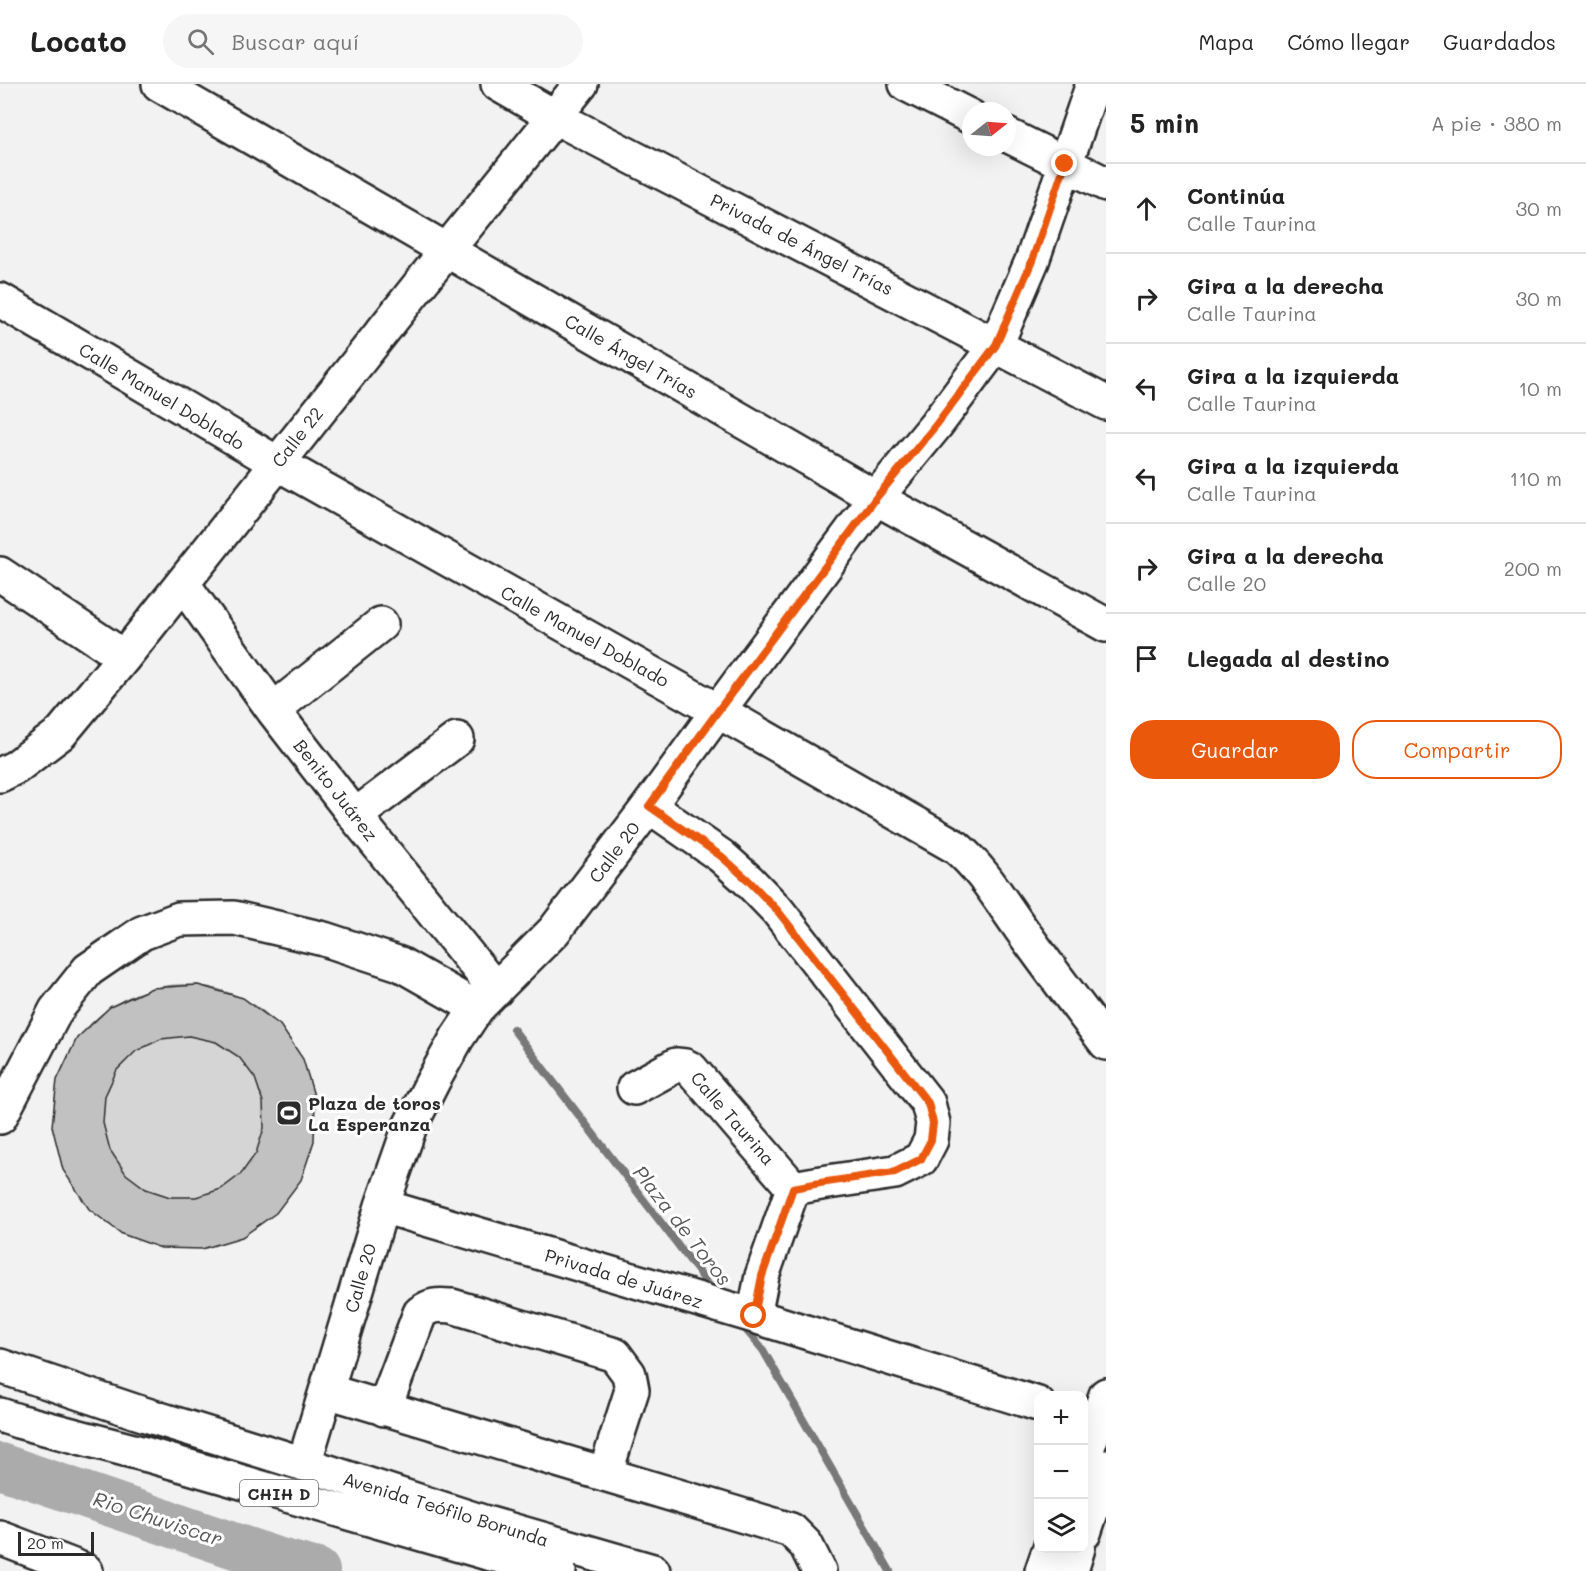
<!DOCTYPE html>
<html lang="es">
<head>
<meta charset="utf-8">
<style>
  body { margin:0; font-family:Mali,sans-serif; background:#f6f6f6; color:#222 }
  .controls { position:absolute; right:18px; bottom:18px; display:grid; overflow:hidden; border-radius:12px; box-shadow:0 6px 24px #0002 }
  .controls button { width:54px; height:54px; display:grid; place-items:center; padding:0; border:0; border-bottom:2px solid #e0e0e0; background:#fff; color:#222; font:30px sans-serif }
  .compass { position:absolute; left:962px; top:18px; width:54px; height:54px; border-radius:50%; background:#fff; box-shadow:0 6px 24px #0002; rotate:73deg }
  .scale { position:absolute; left:18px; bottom:15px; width:76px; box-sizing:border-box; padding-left:6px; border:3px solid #2b2b2b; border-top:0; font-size:16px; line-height:21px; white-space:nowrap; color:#2b2b2b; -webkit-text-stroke:4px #fff; paint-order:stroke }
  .stop { position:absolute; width:18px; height:18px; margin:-14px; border:4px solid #ea580c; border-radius:50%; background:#fff }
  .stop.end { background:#ea580c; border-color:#fff; box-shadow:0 2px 6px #0008 }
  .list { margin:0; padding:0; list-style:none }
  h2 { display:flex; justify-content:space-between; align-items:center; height:78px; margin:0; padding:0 24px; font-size:26px }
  h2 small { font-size:20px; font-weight:400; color:#767676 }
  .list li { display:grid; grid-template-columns:39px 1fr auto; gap:18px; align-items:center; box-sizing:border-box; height:90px; padding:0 24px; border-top:2px solid #e0e0e0 }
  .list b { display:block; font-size:22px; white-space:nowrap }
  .list p { margin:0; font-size:20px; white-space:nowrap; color:#767676 }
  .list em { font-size:20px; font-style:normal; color:#767676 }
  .actions { display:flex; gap:12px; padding:18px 24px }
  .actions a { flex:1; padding:14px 0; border:2px solid #ea580c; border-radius:24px; text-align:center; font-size:21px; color:#ea580c }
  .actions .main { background:#ea580c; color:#fff }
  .icon { flex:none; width:33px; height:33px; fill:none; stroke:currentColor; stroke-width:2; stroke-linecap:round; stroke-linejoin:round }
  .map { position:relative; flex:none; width:1106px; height:1487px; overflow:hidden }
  header { display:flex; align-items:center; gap:36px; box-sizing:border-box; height:84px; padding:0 30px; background:#fff; border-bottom:2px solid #e0e0e0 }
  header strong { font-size:28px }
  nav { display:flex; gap:33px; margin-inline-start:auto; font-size:21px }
  .search { width:420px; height:54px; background:#f6f6f6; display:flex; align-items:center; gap:15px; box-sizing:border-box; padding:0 21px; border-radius:33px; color:#767676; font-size:22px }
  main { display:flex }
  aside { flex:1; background:#fff }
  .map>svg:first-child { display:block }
  .green { fill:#d5d5d5; stroke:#808080; stroke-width:1.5 }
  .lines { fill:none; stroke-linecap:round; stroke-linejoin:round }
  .stream { stroke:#787878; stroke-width:8 }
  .river { stroke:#ababab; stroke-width:46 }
  .building { fill:#c1c1c1; stroke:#2b2b2b; stroke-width:1.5; fill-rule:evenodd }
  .minor-casing { stroke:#2b2b2b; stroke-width:38 }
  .major-casing { stroke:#2b2b2b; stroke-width:38 }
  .minor { stroke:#fff; stroke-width:33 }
  .major { stroke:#fff; stroke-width:33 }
  .route { stroke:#ea580c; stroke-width:8 }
  .labels { text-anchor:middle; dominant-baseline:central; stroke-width:6; stroke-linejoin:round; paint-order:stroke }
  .shield { fill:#fff; stroke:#6b6b6b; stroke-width:1.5 }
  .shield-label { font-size:16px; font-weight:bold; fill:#2b2b2b }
  .street-label { font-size:18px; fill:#2b2b2b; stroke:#fff }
  .poi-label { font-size:18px; font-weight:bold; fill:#2b2b2b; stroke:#fff; text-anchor:start }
  .water-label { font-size:20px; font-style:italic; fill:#585858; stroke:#fff }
</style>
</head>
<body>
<header>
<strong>Locato</strong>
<div class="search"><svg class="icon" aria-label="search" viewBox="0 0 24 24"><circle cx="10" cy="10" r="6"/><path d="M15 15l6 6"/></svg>Buscar aquí</div>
<nav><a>Mapa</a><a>Cómo llegar</a><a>Guardados</a></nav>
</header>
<main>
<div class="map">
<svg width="1106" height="1487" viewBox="0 0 1106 1487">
  <rect width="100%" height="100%" fill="#f2f2f2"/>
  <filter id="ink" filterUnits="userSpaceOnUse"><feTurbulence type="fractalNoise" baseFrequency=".0167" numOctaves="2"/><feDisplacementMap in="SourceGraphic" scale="12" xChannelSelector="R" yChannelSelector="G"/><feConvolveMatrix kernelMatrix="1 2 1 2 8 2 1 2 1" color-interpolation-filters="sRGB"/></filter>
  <g filter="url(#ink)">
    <path class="green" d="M54 1031a130 130 0 1 1 260 0a130 130 0 1 1-260 0Z"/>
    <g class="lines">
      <path class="stream" d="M513 945 714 1208
        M741 1240 763 1266 890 1487"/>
      <path class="river" d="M0 1382 276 1476 317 1487"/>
    </g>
    <path class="building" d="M198 901 243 914 280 941 303 975 315 1015 314 1057 301 1096 276 1129 242 1153 202 1165 161 1164 122 1150 89 1125 63 1086 52 1042 57 996 77 954 110 923 152 904ZM189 952 216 958 239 973 255 994 263 1018 264 1044 256 1069 241 1090 221 1105 196 1113H170L146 1105 126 1090 110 1066 103 1039 105 1012 117 986 136 967 161 955Z"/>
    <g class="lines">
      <g class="minor-casing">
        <path id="minor" d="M159 0 876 414 1106 541
          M498 0 555 33 1106 319
          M906 0 971 33
          M1007 51 1106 100
          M0 216 277 379 718 627 956 763C983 786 1000 816 1021 845 1048 883 1077 921 1106 959
          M0 490 124 573
          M183 500 273 626 355 732 496 906
          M273 626 381 540
          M0 691 16 683 61 649 124 573 447 166 581 0
          M649 722 721 772 748 796 777 826 928 1019 933 1039 931 1056 921 1075 895 1088 821 1099 793 1104 762 1192 754 1232
          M355 732 457 655
          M634 1004 676 981 685 982 691 985 793 1104
          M0 1033 56 926 88 886 142 849 179 835 234 834 324 855 400 880 477 924
          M382 1122 754 1232 1038 1320
          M327 1307 791 1446 806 1461 819 1487
          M384 1325 420 1229C432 1220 438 1221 452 1222L615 1271 629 1290 632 1306 605 1390
          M304 1380 382 1122 410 1042 433 997 457 954 477 924 554 847 649 722 718 627 876 414 936 341 996 261 1032 177 1093 0"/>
      </g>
      <g class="major-casing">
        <path id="major" d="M0 1282 137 1328 304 1380 483 1438 653 1487
          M0 1331 18 1337 148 1371 484 1468 559 1487
          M1084 1374 1106 1311
          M1084 1449 1106 1383
          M0 1454 86 1487
          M1042 1487 1050 1464
          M1071 1487 1078 1464"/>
      </g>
      <use href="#minor" class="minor"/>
      <use href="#major" class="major"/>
    </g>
  </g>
  <g class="lines" filter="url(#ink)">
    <path class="route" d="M754 1232 762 1192 793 1104 820 1099 895 1088 921 1075 931 1056 933 1039 928 1019 777 826 748 796 721 772 649 722 718 627 876 414 936 341 996 261 1032 177 1065 80"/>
  </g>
  <defs>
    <g id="stadium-square" transform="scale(1.35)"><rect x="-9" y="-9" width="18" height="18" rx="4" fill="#2b2b2b" stroke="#fff"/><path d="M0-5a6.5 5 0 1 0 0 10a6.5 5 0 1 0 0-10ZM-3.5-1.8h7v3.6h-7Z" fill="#fff"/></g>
  </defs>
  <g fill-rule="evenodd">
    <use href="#stadium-square" x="289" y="1029"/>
  </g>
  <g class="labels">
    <rect class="shield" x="240" y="1396" width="78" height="26" rx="4.5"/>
    <g class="shield-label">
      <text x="279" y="1409">CHIH D</text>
    </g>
    <g class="street-label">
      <text transform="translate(802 160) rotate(27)">Privada de Ángel Trías</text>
      <text transform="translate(631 272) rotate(30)">Calle Ángel Trías</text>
      <text transform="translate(162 312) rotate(31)">Calle Manuel Doblado</text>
      <text transform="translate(297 353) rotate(-52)">Calle 22</text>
      <text transform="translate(585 552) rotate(29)">Calle Manuel Doblado</text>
      <text transform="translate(336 706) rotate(52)">Benito Juárez</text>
      <text transform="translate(614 768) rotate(-53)">Calle 20</text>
      <text transform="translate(733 1034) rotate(49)">Calle Taurina</text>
      <text transform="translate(360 1194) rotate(-74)">Calle 20</text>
      <text transform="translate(624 1194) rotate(17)">Privada de Juárez</text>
      <text transform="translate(446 1425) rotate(17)">Avenida Teófilo Borunda</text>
    </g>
    <g class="poi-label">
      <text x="308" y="1019">Plaza de toros<tspan x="308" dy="21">La Esperanza</tspan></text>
    </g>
    <g class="water-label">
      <text transform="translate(683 1141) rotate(52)">Plaza de Toros</text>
      <text transform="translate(158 1434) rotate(18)">Rio Chuviscar</text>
    </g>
  </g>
</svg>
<div class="controls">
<button>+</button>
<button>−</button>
<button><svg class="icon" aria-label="layers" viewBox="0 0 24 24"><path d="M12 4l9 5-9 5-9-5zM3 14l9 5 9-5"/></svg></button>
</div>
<svg class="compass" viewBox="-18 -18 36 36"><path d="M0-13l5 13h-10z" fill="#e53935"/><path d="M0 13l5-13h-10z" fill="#767676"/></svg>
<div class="scale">20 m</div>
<div class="stop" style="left:754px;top:1232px"></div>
<div class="stop end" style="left:1065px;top:80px"></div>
</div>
<aside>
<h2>5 min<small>A pie · 380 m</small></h2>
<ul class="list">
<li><svg class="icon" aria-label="ahead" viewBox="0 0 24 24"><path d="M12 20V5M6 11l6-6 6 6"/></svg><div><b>Continúa</b><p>Calle Taurina</p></div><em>30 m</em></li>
<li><svg class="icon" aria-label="right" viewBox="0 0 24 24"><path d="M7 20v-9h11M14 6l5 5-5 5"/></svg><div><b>Gira a la derecha</b><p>Calle Taurina</p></div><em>30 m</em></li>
<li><svg class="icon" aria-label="left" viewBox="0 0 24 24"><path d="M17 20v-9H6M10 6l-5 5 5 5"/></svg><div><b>Gira a la izquierda</b><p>Calle Taurina</p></div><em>10 m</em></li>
<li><svg class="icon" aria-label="left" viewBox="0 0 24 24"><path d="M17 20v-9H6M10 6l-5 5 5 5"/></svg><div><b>Gira a la izquierda</b><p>Calle Taurina</p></div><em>110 m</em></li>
<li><svg class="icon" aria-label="right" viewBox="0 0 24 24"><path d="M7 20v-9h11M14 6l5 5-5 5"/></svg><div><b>Gira a la derecha</b><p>Calle 20</p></div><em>200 m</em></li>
<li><svg class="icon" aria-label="arrive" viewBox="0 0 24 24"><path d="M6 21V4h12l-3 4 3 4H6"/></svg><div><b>Llegada al destino</b></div></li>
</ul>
<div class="actions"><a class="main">Guardar</a><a>Compartir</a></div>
</aside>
</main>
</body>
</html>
